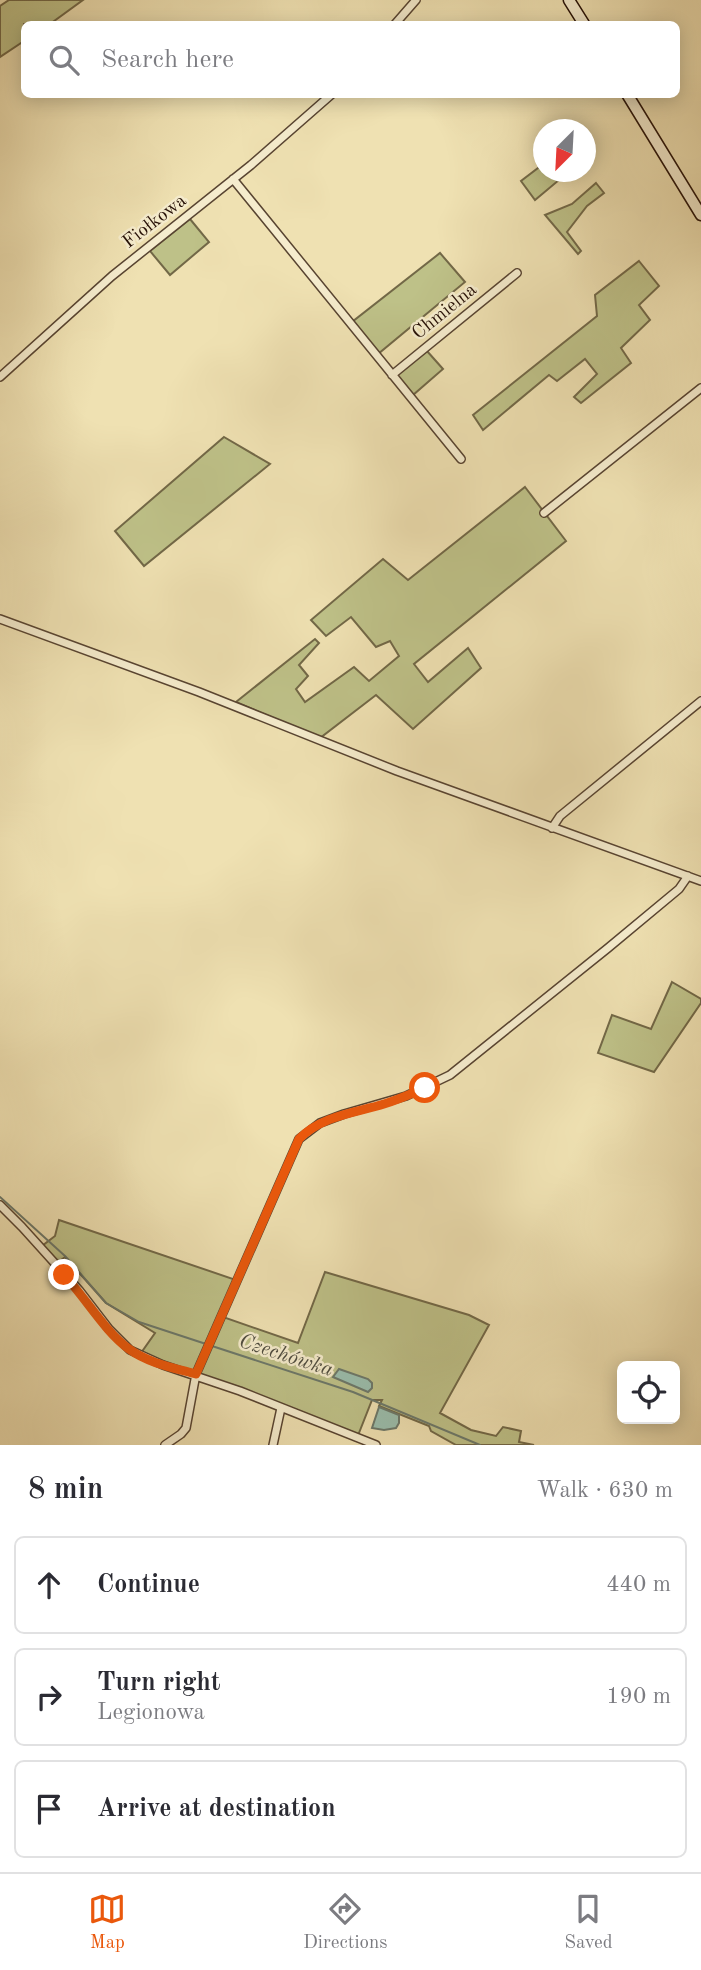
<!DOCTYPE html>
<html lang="en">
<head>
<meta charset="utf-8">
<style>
  body { margin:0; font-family:"Old Standard TT",serif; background:#f7f7f7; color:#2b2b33 }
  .controls { position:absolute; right:21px; bottom:21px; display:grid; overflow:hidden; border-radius:10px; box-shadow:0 4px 18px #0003 }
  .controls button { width:63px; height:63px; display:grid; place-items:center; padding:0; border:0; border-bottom:2px solid #e1e1e2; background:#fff; color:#2b2b33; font:35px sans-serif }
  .compass { position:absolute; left:533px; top:119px; width:63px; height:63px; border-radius:50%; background:#fff; box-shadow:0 4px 18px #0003; rotate:204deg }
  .stop { position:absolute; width:21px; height:21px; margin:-16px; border:5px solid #ea580c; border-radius:50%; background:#fff }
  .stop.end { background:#ea580c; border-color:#fff; box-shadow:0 2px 7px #0008 }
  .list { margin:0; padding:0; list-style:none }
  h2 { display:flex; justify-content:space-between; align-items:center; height:91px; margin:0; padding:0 28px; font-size:30px }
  h2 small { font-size:23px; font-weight:400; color:#7c7c81 }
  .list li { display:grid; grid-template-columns:46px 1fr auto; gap:21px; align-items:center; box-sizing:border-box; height:98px; margin:0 14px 14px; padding:0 14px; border:2px solid #e1e1e2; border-radius:10px }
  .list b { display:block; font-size:26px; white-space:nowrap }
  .list p { margin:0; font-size:23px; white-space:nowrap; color:#7c7c81 }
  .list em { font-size:23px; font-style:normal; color:#7c7c81 }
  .icon { flex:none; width:38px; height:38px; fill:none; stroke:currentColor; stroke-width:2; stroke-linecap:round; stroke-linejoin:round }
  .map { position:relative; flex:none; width:701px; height:1445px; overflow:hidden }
  .search { position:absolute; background:#fff; box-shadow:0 4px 18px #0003; left:21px; right:21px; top:21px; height:77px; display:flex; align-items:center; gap:18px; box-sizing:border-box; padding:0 24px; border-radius:10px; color:#7c7c81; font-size:26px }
  .sheet { height:427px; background:#fff }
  nav { display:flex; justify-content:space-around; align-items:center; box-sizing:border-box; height:98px; border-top:2px solid #e1e1e2; background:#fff; font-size:19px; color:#7c7c81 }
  nav a { display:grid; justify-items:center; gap:4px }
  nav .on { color:#ea580c }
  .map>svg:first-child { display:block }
  .green { fill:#bec188; stroke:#726847; stroke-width:2 }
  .water { fill:#9abead; stroke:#6c786a; stroke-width:2 }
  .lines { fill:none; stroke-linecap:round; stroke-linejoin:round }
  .stream { stroke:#6c786a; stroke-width:2 }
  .street-casing { stroke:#584431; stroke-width:10 }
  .secondary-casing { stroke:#261006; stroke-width:13 }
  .street { stroke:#f5eccd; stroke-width:7 }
  .secondary { stroke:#f5eccd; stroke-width:10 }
  .route { stroke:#ea580c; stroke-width:9 }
  .labels { text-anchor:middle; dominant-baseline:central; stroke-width:5; stroke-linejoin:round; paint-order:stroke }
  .street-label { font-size:19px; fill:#261006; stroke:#f5eccd }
  .water-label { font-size:21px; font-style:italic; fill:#4f4d40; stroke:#f5eccd }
</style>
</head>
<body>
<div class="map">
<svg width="701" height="1445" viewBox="0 0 701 1445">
  <rect width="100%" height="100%" fill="#efe1b2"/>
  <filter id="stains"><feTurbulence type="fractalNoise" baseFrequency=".00286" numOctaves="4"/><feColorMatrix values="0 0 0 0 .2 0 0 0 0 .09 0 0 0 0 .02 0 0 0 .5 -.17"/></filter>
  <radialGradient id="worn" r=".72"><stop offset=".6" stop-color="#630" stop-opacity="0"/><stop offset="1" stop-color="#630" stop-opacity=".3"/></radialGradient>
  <path class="green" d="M9 0H83L50 24H24V41L0 57V6Z
    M542 165 544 172H557L559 180 535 200 521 181Z
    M596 183 604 193 587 206 567 232 581 251 578 254 545 215 572 204Z
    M190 219 209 242 170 275 150 251Z
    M440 253 465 282 378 354 352 322Z
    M639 261 659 286 639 305 650 320 621 348 631 363 581 403 574 397 597 374 585 359 557 381 549 375 483 430 473 415 597 316 595 295Z
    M427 351 443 369 413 395 396 376Z
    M224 437 270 464 144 566 115 531Z
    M525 487 566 541 414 664 428 682 468 648 481 668 413 729 376 695 320 738 236 702 315 639 319 643 299 665 308 676 296 689 305 702 354 667 369 681 399 656 390 641 376 647 351 617 326 636 311 620 383 559 408 580Z
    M672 982 701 999V1003L654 1072 598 1053 612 1015 651 1029Z
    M59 1220 236 1280 220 1316 298 1343 325 1272 469 1315 489 1325 440 1413 471 1430 496 1436 503 1427 521 1431 519 1442 534 1445H456L431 1431 429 1426 379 1406 382 1400H372L357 1438 280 1404 141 1353 155 1333 106 1303 65 1257 57 1263 42 1246 55 1236Z"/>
  <path class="water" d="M339 1369 368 1379 372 1383V1388L368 1392 333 1377Z
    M379 1407 399 1415V1423L396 1428 384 1430 372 1428Z"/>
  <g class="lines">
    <path class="stream" d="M0 1197 65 1256 106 1303 139 1322 206 1344
      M212 1346 353 1392 480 1445"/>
    <g class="street-casing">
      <path id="street" d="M395 24 416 0
        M233 179 461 459
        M392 375 517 273
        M0 377 112 276 251 165 332 94
        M544 513 701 388
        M0 619 199 692 397 771 701 881
        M552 828 560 816 701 701
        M0 1205 22 1227 79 1290 109 1329 130 1350 163 1365 240 1391 376 1445
        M165 1445 181 1434 186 1428 196 1374 299 1139 320 1123 344 1114 406 1096 450 1075 608 948 679 889 688 876
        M273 1445 281 1408"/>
    </g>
    <g class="secondary-casing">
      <path id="secondary" d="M569 0 584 24
        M627 94 701 215"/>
    </g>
    <use href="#street" class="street"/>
    <use href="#secondary" class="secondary"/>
  </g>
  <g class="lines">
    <path class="route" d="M64 1275C85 1297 105 1332 129 1349 148 1363 174 1368 196 1374L299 1139C321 1116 354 1113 384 1104 398 1100 411 1094 425 1088"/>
  </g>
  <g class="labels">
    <g class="street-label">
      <text transform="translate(155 222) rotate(-38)">Fiołkowa</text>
      <text transform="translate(445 312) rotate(-39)">Chmielna</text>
    </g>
    <g class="water-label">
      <text transform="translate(286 1356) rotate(18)">Czechówka</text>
    </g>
  </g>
  <rect width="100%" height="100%" filter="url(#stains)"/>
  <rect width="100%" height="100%" fill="url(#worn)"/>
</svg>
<div class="controls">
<button><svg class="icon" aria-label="locate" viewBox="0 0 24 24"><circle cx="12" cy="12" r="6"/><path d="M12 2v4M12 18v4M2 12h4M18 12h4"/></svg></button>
</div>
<svg class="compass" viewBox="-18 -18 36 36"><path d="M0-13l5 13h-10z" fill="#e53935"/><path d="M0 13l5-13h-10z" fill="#7c7c81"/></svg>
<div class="stop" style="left:425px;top:1088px"></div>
<div class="stop end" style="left:64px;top:1275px"></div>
<div class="search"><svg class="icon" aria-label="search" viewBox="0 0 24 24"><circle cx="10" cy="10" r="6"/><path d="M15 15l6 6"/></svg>Search here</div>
</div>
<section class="sheet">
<h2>8 min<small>Walk · 630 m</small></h2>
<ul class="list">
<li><svg class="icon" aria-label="ahead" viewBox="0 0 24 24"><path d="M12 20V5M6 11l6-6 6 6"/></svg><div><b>Continue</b></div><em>440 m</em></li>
<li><svg class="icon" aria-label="right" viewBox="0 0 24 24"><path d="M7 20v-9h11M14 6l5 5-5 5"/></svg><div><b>Turn right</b><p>Legionowa</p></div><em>190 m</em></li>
<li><svg class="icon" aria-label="arrive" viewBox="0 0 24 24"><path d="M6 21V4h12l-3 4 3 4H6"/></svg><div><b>Arrive at destination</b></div></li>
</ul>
</section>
<nav>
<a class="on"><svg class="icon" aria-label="map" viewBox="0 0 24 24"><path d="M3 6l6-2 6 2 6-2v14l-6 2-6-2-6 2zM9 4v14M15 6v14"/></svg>Map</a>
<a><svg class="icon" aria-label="directions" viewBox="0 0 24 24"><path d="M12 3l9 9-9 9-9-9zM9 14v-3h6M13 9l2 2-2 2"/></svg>Directions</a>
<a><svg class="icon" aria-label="saved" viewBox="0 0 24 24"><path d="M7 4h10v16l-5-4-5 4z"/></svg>Saved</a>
</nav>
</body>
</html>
